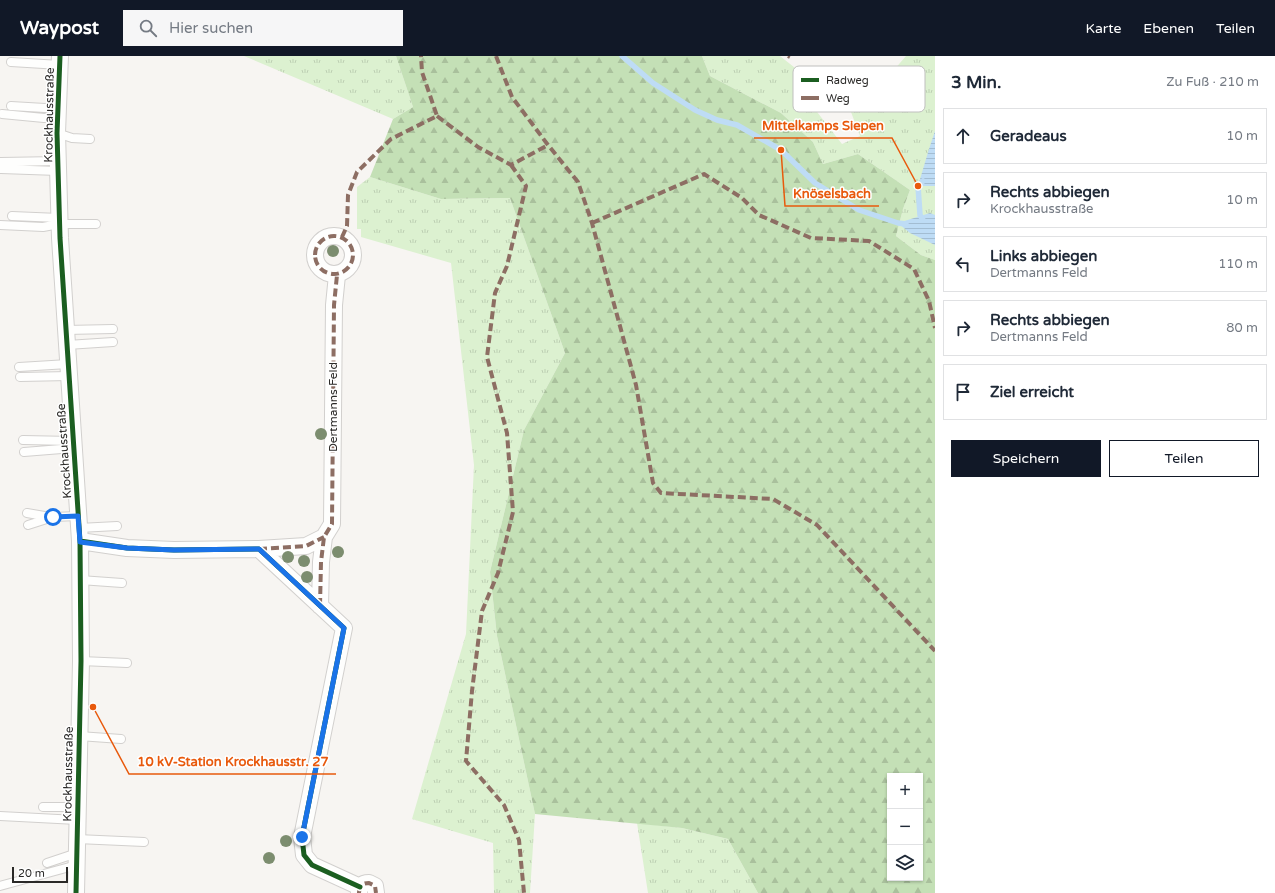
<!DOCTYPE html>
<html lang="de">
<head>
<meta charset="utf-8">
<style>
  body { margin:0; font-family:"Varela Round",sans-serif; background:#f6f6f7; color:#1f2937 }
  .controls { position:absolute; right:12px; bottom:12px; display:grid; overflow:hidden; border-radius:0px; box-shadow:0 1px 3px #0004 }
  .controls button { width:36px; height:36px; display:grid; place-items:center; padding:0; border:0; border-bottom:1px solid #e0e1e3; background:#fff; color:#1f2937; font:20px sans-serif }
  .scale { position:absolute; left:12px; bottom:10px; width:56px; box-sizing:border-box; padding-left:4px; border:2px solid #2a2927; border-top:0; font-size:11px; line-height:14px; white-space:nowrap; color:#2a2927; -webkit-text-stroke:3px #fff; paint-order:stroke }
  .stop { position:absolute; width:12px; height:12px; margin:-9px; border:3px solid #1a73e8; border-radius:50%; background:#fff }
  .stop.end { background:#1a73e8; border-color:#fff; box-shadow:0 1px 4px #0008 }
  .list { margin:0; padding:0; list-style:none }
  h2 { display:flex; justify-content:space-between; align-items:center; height:52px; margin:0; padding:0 16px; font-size:17px }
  h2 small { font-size:13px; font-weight:400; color:#747a83 }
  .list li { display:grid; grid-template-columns:26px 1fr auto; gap:12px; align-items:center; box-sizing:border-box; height:56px; margin:0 8px 8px; padding:0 8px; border:1px solid #e0e1e3; border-radius:0px }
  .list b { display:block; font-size:15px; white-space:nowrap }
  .list p { margin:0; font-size:13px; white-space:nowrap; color:#747a83 }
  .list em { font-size:13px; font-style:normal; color:#747a83 }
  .actions { display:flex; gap:8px; padding:12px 16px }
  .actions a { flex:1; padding:9px 0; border:1px solid #111827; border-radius:0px; text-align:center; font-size:14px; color:#111827 }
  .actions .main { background:#111827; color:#fff }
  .icon { flex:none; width:22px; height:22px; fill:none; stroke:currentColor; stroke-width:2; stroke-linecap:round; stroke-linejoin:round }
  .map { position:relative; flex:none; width:935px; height:837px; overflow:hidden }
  header { display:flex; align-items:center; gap:24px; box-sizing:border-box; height:56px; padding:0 20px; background:#111827; color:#fff }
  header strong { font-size:19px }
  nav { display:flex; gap:22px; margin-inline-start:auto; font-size:14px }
  .search { width:280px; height:36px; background:#f6f6f7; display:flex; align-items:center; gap:10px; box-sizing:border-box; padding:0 14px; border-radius:0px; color:#747a83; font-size:15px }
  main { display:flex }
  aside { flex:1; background:#fff }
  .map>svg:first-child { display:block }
  .grass { fill:url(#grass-tufts) }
  .forest { fill:url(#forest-firs); fill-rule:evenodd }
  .water { fill:url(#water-rules) }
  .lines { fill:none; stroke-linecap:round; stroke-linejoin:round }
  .stream { stroke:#bedcf5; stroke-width:5.5 }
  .lane-casing { stroke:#d2d0ce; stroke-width:10 }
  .street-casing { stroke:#d2d0ce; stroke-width:18 }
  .lane { stroke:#fefefd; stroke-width:8 }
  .street { stroke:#fefefd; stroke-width:16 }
  .quiet { stroke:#8d6e63; stroke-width:4; stroke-dasharray:8 4; stroke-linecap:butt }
  .cycleway-casing { stroke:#fff; stroke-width:8 }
  .cycleway { stroke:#1b5e20; stroke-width:5 }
  .tree { fill:#7c8d6f }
  .route { stroke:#1a73e8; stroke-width:5 }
  .labels { text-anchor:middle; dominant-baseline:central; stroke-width:3; stroke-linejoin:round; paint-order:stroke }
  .street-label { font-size:12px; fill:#2a2927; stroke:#fff }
  .key { fill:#fff; stroke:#bfbfbe; stroke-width:1 }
  .key-label { font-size:11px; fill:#2a2927 }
  .leader { fill:none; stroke:#e8590c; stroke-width:1.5 }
  .callout-dot { fill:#e8590c; stroke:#fff; stroke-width:1.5 }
  .callout-label { font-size:13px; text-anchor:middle; font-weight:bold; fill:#e8590c; stroke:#fff; stroke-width:3; stroke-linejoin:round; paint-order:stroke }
</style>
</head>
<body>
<header>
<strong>Waypost</strong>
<div class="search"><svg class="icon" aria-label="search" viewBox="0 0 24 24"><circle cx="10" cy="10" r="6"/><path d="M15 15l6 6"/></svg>Hier suchen</div>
<nav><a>Karte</a><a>Ebenen</a><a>Teilen</a></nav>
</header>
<main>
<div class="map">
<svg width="935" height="837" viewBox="0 0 935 837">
  <defs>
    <pattern id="grass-tufts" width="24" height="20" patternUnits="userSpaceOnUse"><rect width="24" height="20" fill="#dcf1d0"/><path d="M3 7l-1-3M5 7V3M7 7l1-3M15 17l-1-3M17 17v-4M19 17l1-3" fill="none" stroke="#bdcfb3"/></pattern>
    <pattern id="forest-firs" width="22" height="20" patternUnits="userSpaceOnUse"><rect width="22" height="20" fill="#c4e0b6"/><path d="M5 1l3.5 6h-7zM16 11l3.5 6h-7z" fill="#a9c09c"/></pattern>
    <pattern id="water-rules" width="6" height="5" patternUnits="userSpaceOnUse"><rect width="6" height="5" fill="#bedcf5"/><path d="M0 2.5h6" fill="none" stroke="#a3bdd2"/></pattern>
  </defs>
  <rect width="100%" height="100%" fill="#f7f5f2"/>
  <path class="grass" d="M244 0H396L413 51 393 63Z
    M702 0H780L804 19 816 46 814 52 842 88 860 80 848 48 868 44 906 0H935V204L921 199 896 180 903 153 910 134 858 98 823 108 813 86 781 57 710 20Z
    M370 121 441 143 510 142 565 297 524 374 490 516 497 580 535 758 530 837H494L493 787 412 763 466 578 474 409 451 207 361 181V173H357V131Z
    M637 767 682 772 728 783 758 837H648Z"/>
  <path class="forest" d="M396 0H702L710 20 781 57 813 86 823 108 858 98 910 134 903 153 896 180 921 199 935 204V837H758L728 783 682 772 535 758 497 580 490 516 524 374 565 297 510 142 441 143 370 121 393 63 413 51ZM890 720H920V822H890Z"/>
  <path class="water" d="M935 75V130H918L929 93Z
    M930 157 935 159V189L910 177 898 167Z"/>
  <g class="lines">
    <path class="stream" d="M622 0 653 27 695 54 717 64 737 69 781 94 815 127 859 154 898 167 906 168
      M923 125 918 130 920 159 923 164"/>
    <g class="lane-casing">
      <path id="lane" d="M11 6 60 9
        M11 50 45 52H58
        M2 58 44 62 58 61
        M57 77 72 82 90 83
        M1 106 58 105
        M1 113 58 115
        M12 160 59 162
        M0 169 43 171 59 168H96
        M66 274 113 273
        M67 289 113 286
        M19 311 68 308
        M20 321 69 320
        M23 384 72 385
        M24 396 74 392
        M27 457 50 461
        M28 469 53 461 78 460
        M79 472 117 470
        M80 524 122 527
        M81 605 127 607
        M79 680 121 683
        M43 751H78
        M0 760 77 764
        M77 783 144 786
        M47 807 77 797
        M0 830 77 809"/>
    </g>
    <g class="street-casing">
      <path id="street" d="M60 0 57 77 60 182 80 485 81 605 76 837
        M315 199a19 19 0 1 1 38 0a19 19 0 1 1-38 0Z
        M80 485 127 492 174 494 259 493 344 572 302 781 304 799 312 809 360 831
        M259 493 306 490 324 481
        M320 550 321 506 324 481 332 468 334 249 337 219
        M359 837C359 830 362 827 369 827L375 830 376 837"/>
    </g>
    <use href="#lane" class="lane"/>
    <use href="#street" class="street"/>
    <path class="quiet" d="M496 0 512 41 548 89 578 126 592 167 636 329 653 427 661 437 773 443 817 469 935 595
      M788 0 790 1
      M437 60 478 91 511 109 548 89
      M511 109 526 130 507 210 495 237 487 301 507 377 513 456 498 517 482 555 472 635 466 705 504 749 519 784 524 837
      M592 167 704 118 742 142 759 159 811 182 869 185 914 213 929 245 935 272
      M315 199a19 19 0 1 1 38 0a19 19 0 1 1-38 0Z
      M342 181 347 170 348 139 357 116 391 83 437 60 422 16 421 0
      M259 493 306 490 324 481
      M320 550 321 506 324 481 332 468 334 249 337 219
      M359 837C359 830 362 827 369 827L375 830 376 837"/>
    <g class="cycleway-casing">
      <path id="cycleway" d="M60 0 57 77 60 182 80 485 81 605 76 837
        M80 485 127 492 174 494 259 493 344 572 302 781 304 799 312 809 360 831"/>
    </g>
    <use href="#cycleway" class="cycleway"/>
  </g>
  <g class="tree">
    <circle cx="333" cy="195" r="6"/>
    <circle cx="321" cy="378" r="6"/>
    <circle cx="338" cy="496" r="6"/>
    <circle cx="288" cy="501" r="6"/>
    <circle cx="304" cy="505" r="6"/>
    <circle cx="307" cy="521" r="6"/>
    <circle cx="286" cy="785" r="6"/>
    <circle cx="269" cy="802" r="6"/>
  </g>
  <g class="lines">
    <path class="route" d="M53 461 78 460 80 486 127 492 174 494 259 493 344 572 302 781"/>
  </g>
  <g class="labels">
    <g class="street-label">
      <text transform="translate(49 59) rotate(-89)">Krockhausstraße</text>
      <text transform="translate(333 351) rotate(-90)">Dertmanns Feld</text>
      <text transform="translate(64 395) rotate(-94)">Krockhausstraße</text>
      <text transform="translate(68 718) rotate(-89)">Krockhausstraße</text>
    </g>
  </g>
  <rect x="793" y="10" width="132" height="46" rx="6" class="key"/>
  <rect x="801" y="22" width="18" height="4" fill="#1b5e20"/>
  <rect x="801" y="40" width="18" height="4" fill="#8d6e63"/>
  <g class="key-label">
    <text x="826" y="28">Radweg</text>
    <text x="826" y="46">Weg</text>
  </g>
  <path class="leader" d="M918 130L892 82H754M781 94L785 150H879M93 651L129 718H336"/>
  <g class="callout-dot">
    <circle cx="918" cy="130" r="4"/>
    <circle cx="781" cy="94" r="4"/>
    <circle cx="93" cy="651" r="4"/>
  </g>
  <g class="callout-label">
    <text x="823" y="74">Mittelkamps Siepen</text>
    <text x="832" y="142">Knöselsbach</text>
    <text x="233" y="710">10 kV-Station Krockhausstr. 27</text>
  </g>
</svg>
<div class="controls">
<button>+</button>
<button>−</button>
<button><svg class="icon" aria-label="layers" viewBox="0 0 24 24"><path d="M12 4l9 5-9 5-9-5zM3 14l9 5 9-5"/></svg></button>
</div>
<div class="scale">20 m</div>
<div class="stop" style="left:53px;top:461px"></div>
<div class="stop end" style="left:302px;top:781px"></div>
</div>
<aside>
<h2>3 Min.<small>Zu Fuß · 210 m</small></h2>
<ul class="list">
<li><svg class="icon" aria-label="ahead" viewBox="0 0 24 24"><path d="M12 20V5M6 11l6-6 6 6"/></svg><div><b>Geradeaus</b></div><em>10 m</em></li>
<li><svg class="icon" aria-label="right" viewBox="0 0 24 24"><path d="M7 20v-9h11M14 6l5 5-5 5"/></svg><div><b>Rechts abbiegen</b><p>Krockhausstraße</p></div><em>10 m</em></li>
<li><svg class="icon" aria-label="left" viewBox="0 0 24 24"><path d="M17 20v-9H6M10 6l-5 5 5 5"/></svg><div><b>Links abbiegen</b><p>Dertmanns Feld</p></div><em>110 m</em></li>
<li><svg class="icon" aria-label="right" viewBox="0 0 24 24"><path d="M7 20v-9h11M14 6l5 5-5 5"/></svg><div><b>Rechts abbiegen</b><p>Dertmanns Feld</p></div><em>80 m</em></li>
<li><svg class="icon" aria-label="arrive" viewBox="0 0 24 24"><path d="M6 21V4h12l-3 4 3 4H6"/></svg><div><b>Ziel erreicht</b></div></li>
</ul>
<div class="actions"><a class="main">Speichern</a><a>Teilen</a></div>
</aside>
</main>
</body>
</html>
